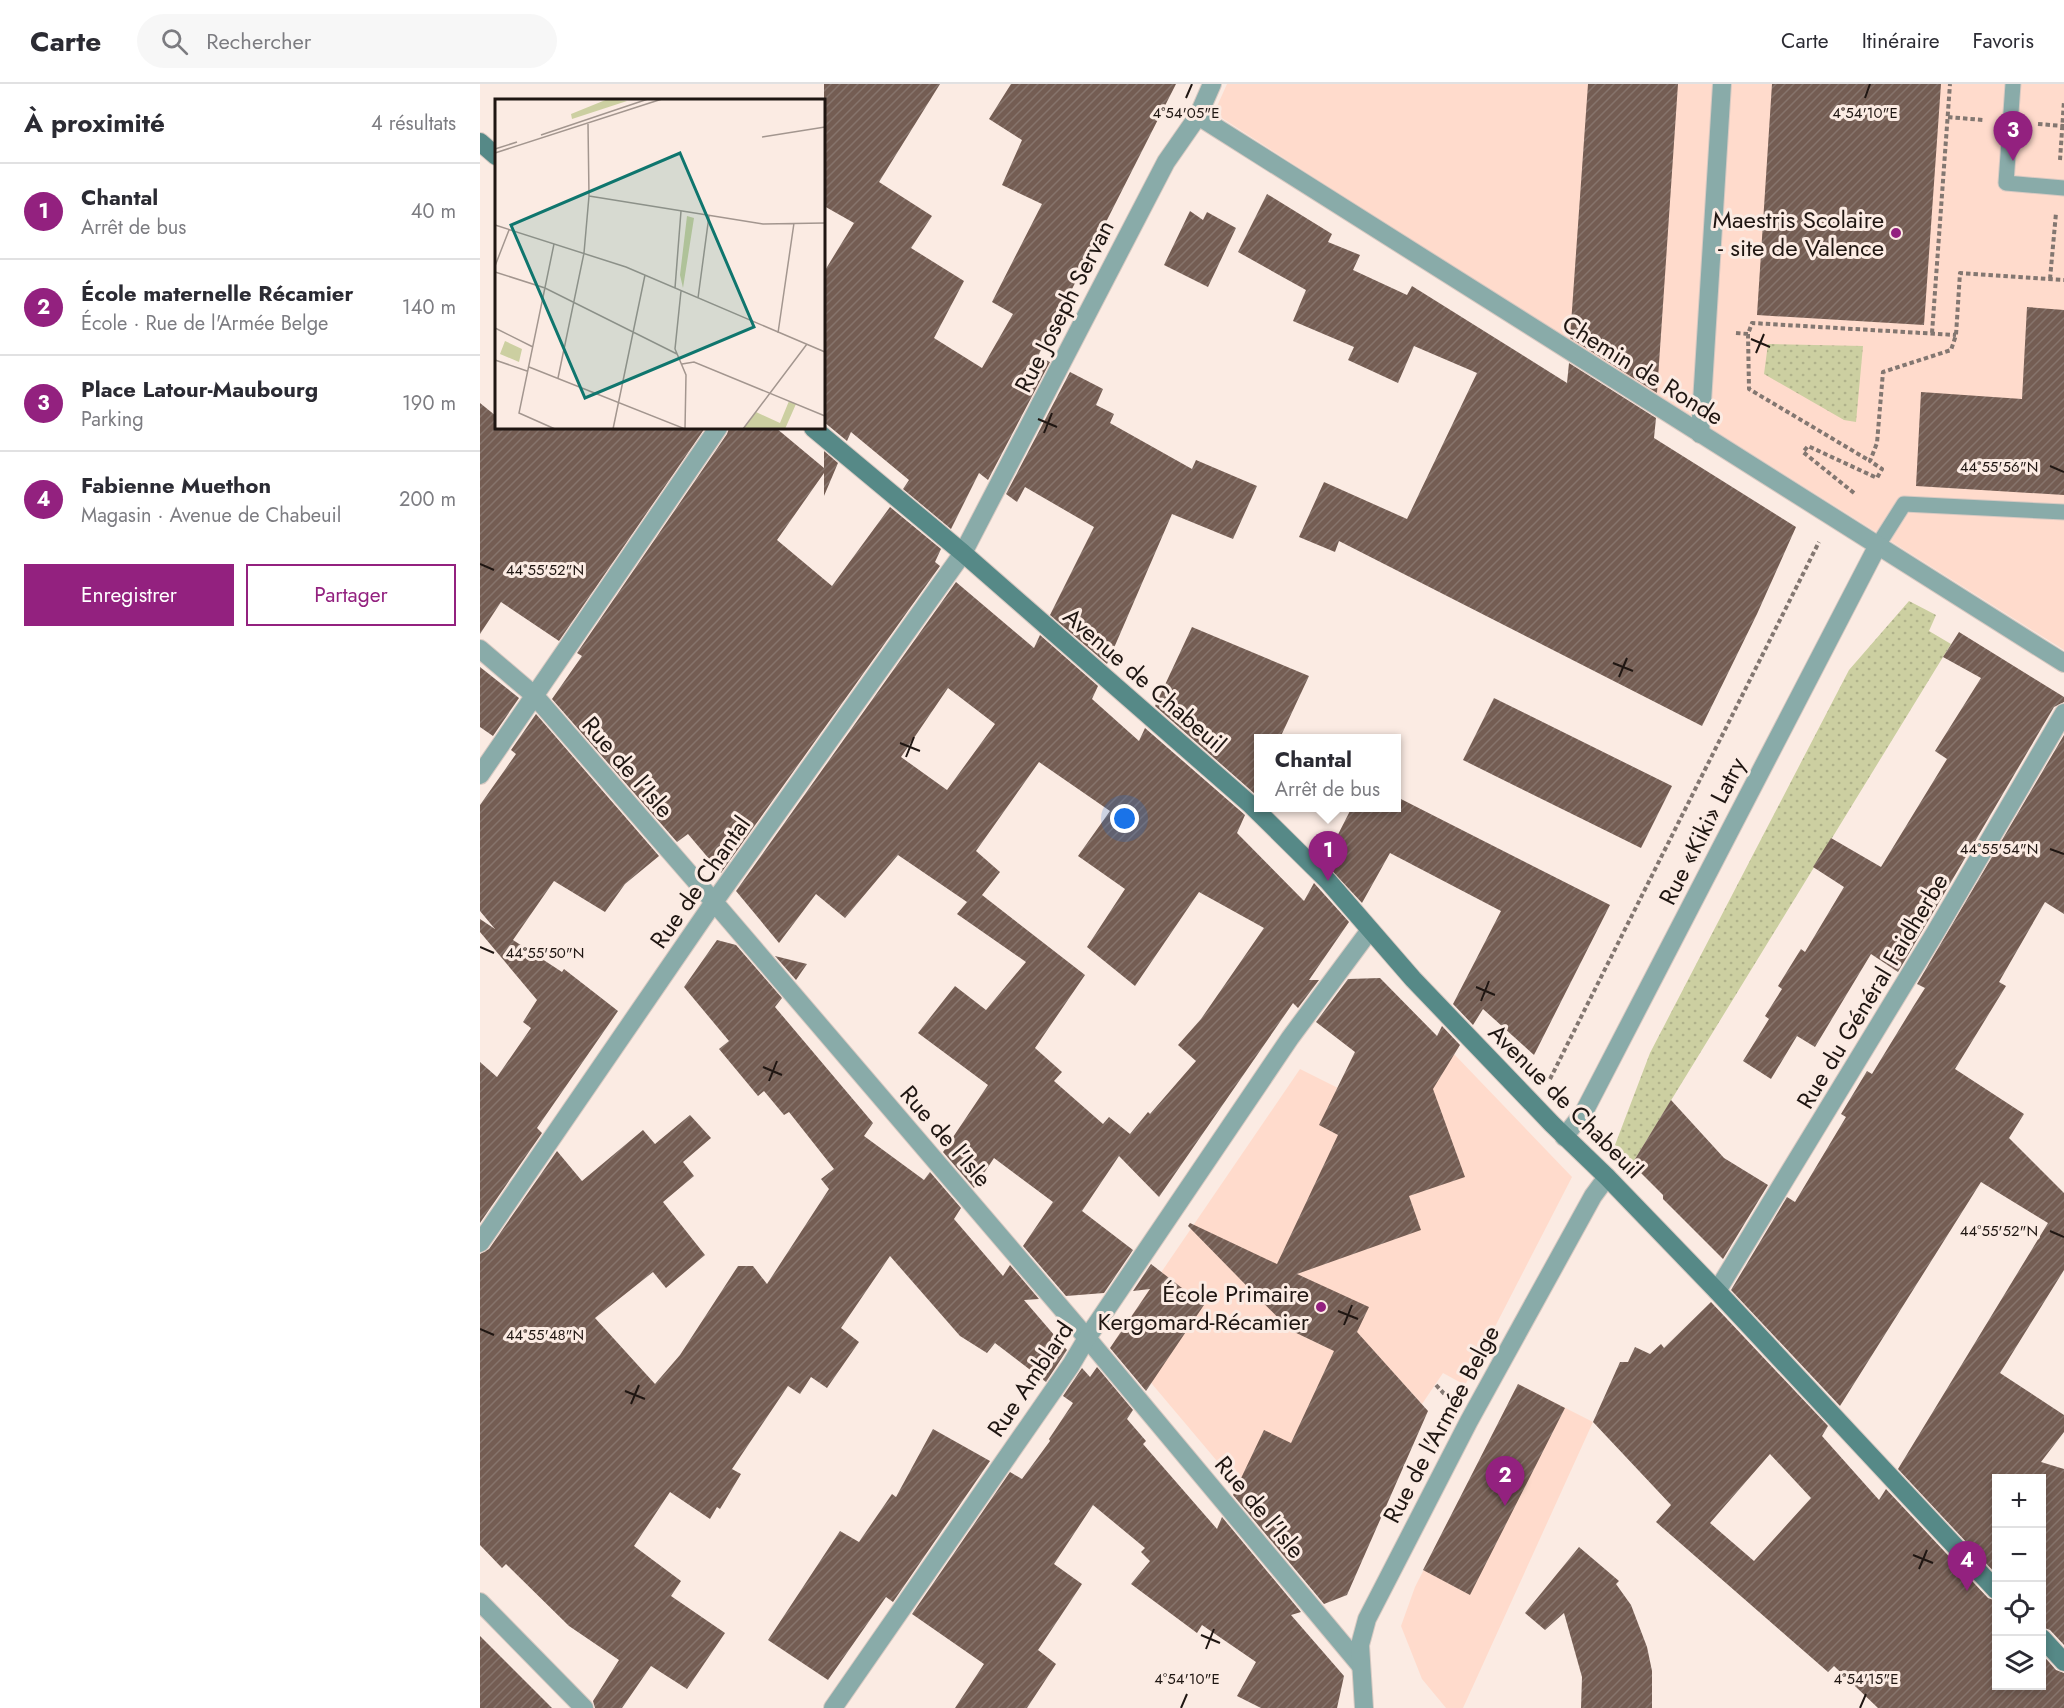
<!DOCTYPE html>
<html lang="fr">
<head>
<meta charset="utf-8">
<style>
  body { margin:0; font-family:Jost,sans-serif; background:#f7f7f7; color:#2b2b33 }
  .controls { position:absolute; right:18px; bottom:18px; display:grid; overflow:hidden; border-radius:0px; box-shadow:0 3px 9px #0003 }
  .controls button { width:54px; height:54px; display:grid; place-items:center; padding:0; border:0; border-bottom:2px solid #e1e1e2; background:#fff; color:#2b2b33; font:30px sans-serif }
  .you { position:absolute; left:645px; top:735px; width:21px; height:21px; margin:-15px; border:4px solid #fff; border-radius:50%; background:#1a73e8; box-shadow:0 0 0 9px #1a73e833 }
  .badge { display:grid; place-items:center; width:39px; height:39px; border-radius:50%; background:#93217f; color:#fff; font-size:20px; font-weight:700 }
  .pin { position:absolute; translate:-50% -50px; filter:drop-shadow(0 2px 3px #0008) }
  .pin::after { content:''; position:absolute; top:32px; width:21px; height:18px; background:inherit; clip-path:polygon(0 0,100% 0,50% 100%) }
  .popup { position:absolute; left:774px; top:650px; width:147px; height:78px; box-sizing:border-box; display:grid; place-content:center; border-radius:0px; background:#fff; filter:drop-shadow(0 2px 4px #0005); font-size:20px; white-space:nowrap; color:#7c7c81 }
  .popup b { font-size:22px; color:#2b2b33 }
  .popup::after { content:''; position:absolute; left:50%; top:100%; margin-left:-12px; border:12px solid transparent; border-top-color:#fff }
  .list { margin:0; padding:0; list-style:none }
  h2 { display:flex; justify-content:space-between; align-items:center; height:78px; margin:0; padding:0 24px; font-size:26px }
  h2 small { font-size:20px; font-weight:400; color:#7c7c81 }
  .list li { display:grid; grid-template-columns:39px 1fr auto; gap:18px; align-items:center; box-sizing:border-box; height:96px; padding:0 24px; border-top:2px solid #e1e1e2 }
  .list b { display:block; font-size:22px; white-space:nowrap }
  .list p { margin:0; font-size:20px; white-space:nowrap; color:#7c7c81 }
  .list em { font-size:20px; font-style:normal; color:#7c7c81 }
  .actions { display:flex; gap:12px; padding:18px 24px }
  .actions a { flex:1; padding:14px 0; border:2px solid #93217f; border-radius:0px; text-align:center; font-size:21px; color:#93217f }
  .actions .main { background:#93217f; color:#fff }
  .icon { flex:none; width:33px; height:33px; fill:none; stroke:currentColor; stroke-width:2; stroke-linecap:round; stroke-linejoin:round }
  .map { position:relative; flex:none; width:1584px; height:1624px; overflow:hidden }
  header { display:flex; align-items:center; gap:36px; box-sizing:border-box; height:84px; padding:0 30px; background:#fff; border-bottom:2px solid #e1e1e2 }
  header strong { font-size:28px }
  nav { display:flex; gap:33px; margin-inline-start:auto; font-size:21px }
  .search { width:420px; height:54px; background:#f7f7f7; display:flex; align-items:center; gap:15px; box-sizing:border-box; padding:0 21px; border-radius:33px; color:#7c7c81; font-size:22px }
  main { display:flex }
  aside { flex:1; background:#fff }
  .map>svg:first-child { display:block }
  .built { fill:#ffdbcc }
  .park { fill:url(#park-dots) }
  .building { fill:url(#building-hatch); fill-rule:evenodd }
  .lines { fill:none; stroke-linecap:round; stroke-linejoin:round }
  .service-casing { stroke:#d8c9c2; stroke-width:17 }
  .pedestrian-casing { stroke:#d8c9c2; stroke-width:20 }
  .minor-casing { stroke:#d8c9c2; stroke-width:20 }
  .tertiary-casing { stroke:#d8c9c2; stroke-width:20 }
  .secondary-casing { stroke:#d8c9c2; stroke-width:20 }
  .path { stroke:#837771; stroke-width:4; stroke-dasharray:4.5 3; stroke-linecap:butt }
  .service { stroke:#89aba9; stroke-width:15 }
  .pedestrian { stroke:#89aba9; stroke-width:18 }
  .minor { stroke:#89aba9; stroke-width:18 }
  .tertiary { stroke:#89aba9; stroke-width:18 }
  .secondary { stroke:#568987; stroke-width:18 }
  .ticks { fill:none; stroke:#1f1612; stroke-width:2 }
  .poi-dot { fill:#93217f; stroke:#fbebe3; stroke-width:2 }
  .labels { text-anchor:middle; dominant-baseline:central; stroke-width:6; stroke-linejoin:round; paint-order:stroke }
  .poi-label { font-size:24px; fill:#1f1612; stroke:#fbebe3; text-anchor:end }
  .street-label { font-size:24px; fill:#1f1612; stroke:#fbebe3 }
  .inset-road { fill:none; stroke:#a3968f; stroke-width:1.5 }
  .view { fill:#0f766e; fill-opacity:0.15; stroke:#0f766e; stroke-width:3 }
  .inset-edge { fill:none; stroke:#1f1612; stroke-width:3 }
  .ticks-label { font-size:15px; text-anchor:middle; fill:#1f1612; stroke:#fbebe3; stroke-width:6; stroke-linejoin:round; paint-order:stroke }
</style>
</head>
<body>
<header>
<strong>Carte</strong>
<div class="search"><svg class="icon" aria-label="search" viewBox="0 0 24 24"><circle cx="10" cy="10" r="6"/><path d="M15 15l6 6"/></svg>Rechercher</div>
<nav><a>Carte</a><a>Itinéraire</a><a>Favoris</a></nav>
</header>
<main>
<aside>
<h2>À proximité<small>4 résultats</small></h2>
<ul class="list">
<li><span class="badge">1</span><div><b>Chantal</b><p>Arrêt de bus</p></div><em>40 m</em></li>
<li><span class="badge">2</span><div><b>École maternelle Récamier</b><p>École · Rue de l'Armée Belge</p></div><em>140 m</em></li>
<li><span class="badge">3</span><div><b>Place Latour-Maubourg</b><p>Parking</p></div><em>190 m</em></li>
<li><span class="badge">4</span><div><b>Fabienne Muethon</b><p>Magasin · Avenue de Chabeuil</p></div><em>200 m</em></li>
</ul>
<div class="actions"><a class="main">Enregistrer</a><a>Partager</a></div>
</aside>
<div class="map">
<svg width="1584" height="1624" viewBox="0 0 1584 1624">
  <defs>
    <pattern id="park-dots" width="8" height="8" patternUnits="userSpaceOnUse" patternTransform="scale(1.5)"><rect width="8" height="8" fill="#cccfa1"/><path d="M2 2h.1M6 6h.1" fill="none" stroke="#afb18a" stroke-width="1.8" stroke-linecap="round"/></pattern>
    <pattern id="building-hatch" width="6" height="6" patternUnits="userSpaceOnUse" patternTransform="scale(1.5)"><rect width="6" height="6" fill="#745d53"/><path d="M-1 1l2-2M0 6l6-6M5 7l2-2" fill="none" stroke="#86746c"/></pattern>
  </defs>
  <rect width="100%" height="100%" fill="#fbebe3"/>
  <path class="built" d="M747 0H1584V566L910 143 734 29Z
    M974 970 1092 1093 985 1301 963 1289 942 1320 876 1248 785 1434 635 1256 820 985 924 1037Z
    M1038 1300 1113 1338 983 1624H966L942 1595 921 1542 935 1503Z"/>
  <path class="park" d="M1288 260 1383 262 1376 338 1364 336 1284 290Z
    M1429 517 1456 531 1449 547 1471 560 1152 1080 1135 1061 1170 969 1369 586Z"/>
  <path class="building" d="M344 0H460L399 98 452 132 431 164 484 197 454 254 502 284 533 230 512 218 562 120 522 101 542 56 509 35 531 0H696L558 272 570 278 508 396 499 389 471 445 423 405 429 396 371 348 367 357 344 338V188L374 139 344 122Z
    M1108 0H1198L1177 309 1090 254Z
    M1292 0H1461L1444 241 1277 231Z
    M787 110 852 150 848 158 880 171 873 186 927 211 932 202 1087 299 1089 279 1176 334 1174 354 1316 443 1277 530 1222 642 859 457 855 468 819 453 844 398 927 435 997 289 934 262 918 299 868 276 874 263 813 237 826 206 758 168Z
    M710 127 723 136 727 128 756 144 728 203 684 181Z
    M1547 223 1584 226V411L1436 402 1441 308 1542 315Z
    M590 288 623 305 616 321 634 330 630 339 712 385 716 376 777 402 753 455 692 430 627 580 570 531 614 443 545 403 537 418 526 410Z
    M0 319 16 332V344H225L79 557 21 518 0 550Z
    M249 344H296L344 384V367L358 379 344 412V389L297 456 352 502 410 423 461 465 455 478 460 482 241 789 208 750 197 758 72 615 102 572 97 569 247 350Z
    M476 498 554 564 560 551 618 602 612 615 659 657 665 644 765 731 757 749 824 817 834 799 869 838 829 896H839L818 924 813 919 679 1113 639 1072 602 1127 653 1166 624 1209 586 1212 543 1162 573 1118 514 1074 494 1104 463 1068 508 1001 438 949 475 902 506 926 546 878 477 830 487 818 418 771 365 834 336 810 299 859 256 807ZM468 604 515 640 467 706 421 673ZM559 678 630 727 598 772 645 805 607 863 655 902 719 808 784 844 721 935 698 961 716 977 670 1030 668 1028 650 1050 629 1033 623 1040 574 997 582 988 555 964 605 891 502 811 520 788 496 767Z
    M712 543 829 592 800 654H779V701L775 710 675 622Z
    M1479 548 1584 613V618L1574 623 1418 888 1391 870 1335 963 1317 952 1291 995 1263 977 1289 935 1285 932 1302 905 1298 902 1321 865 1325 868 1364 803 1333 783 1351 754 1401 783 1467 675 1455 667 1501 594 1463 573Z
    M0 583 39 614 13 652 0 643Z
    M1014 614 1192 702 1161 764 983 676Z
    M56 630 179 772 145 800 125 828 74 797 33 856 82 888 84 885 138 927 57 1044 62 1049 0 1139V978L17 993 51 944 43 938 57 916 0 848V835L15 845 0 827V721L36 670 31 666Z
    M1584 651V830L1565 818 1519 898 1526 902 1475 985 1544 1030 1529 1054 1584 1109V1186L1520 1289 1584 1331V1348L1561 1378 1584 1385V1561L1570 1546 1562 1543V1395H1516V1490L1418 1385 1568 1139 1501 1098 1360 1322 1251 1206 1307 1113 1315 1118 1366 1033 1361 1030 1387 987 1392 990 1433 923 1445 904 1437 900Z
    M917 713 1130 821 1054 971 1003 925 993 941 973 920 1021 827 910 769 882 819 844 778 872 723H917Z
    M237 856 256 861 302 914 295 923 393 1039 384 1052 444 1096 450 1088 481 1124 474 1135 523 1192 530 1181 559 1215 544 1216 587 1266 566 1298 515 1259 507 1269 480 1252 410 1172 361 1244 379 1258 347 1304 331 1293 320 1310 308 1302 252 1385 261 1390 240 1425 237 1423 230 1435 190 1408 154 1462 201 1497 191 1512 245 1549 207 1605 171 1582 142 1624H115L113 1617 139 1576 89 1542 26 1480 22 1484 0 1461V1170L9 1165 77 1067 102 1097 163 1046 175 1060 210 1031 231 1054 203 1078 214 1092 183 1118 225 1171 186 1204 173 1188 115 1234 175 1300 200 1271 258 1182H273L287 1200 349 1105 341 1095 354 1085 309 1028 304 1031 284 1007 278 1012 239 965 249 957 204 903Z
    M295 872 327 880 316 896Z
    M900 894 957 952 962 942 980 961 953 1005 985 1093 929 1112 941 1146 817 1190 889 1223 877 1248 948 1327 867 1511 844 1520 753 1411 784 1346 811 1359 854 1267 810 1246 708 1142 710 1139 797 1180 858 1051 839 1041 875 968 836 938 868 895Z
    M1191 1016 1244 1074 1288 1101 1243 1175 1183 1115V1111L1152 1080Z
    M671 1180 724 1221 666 1307 630 1264 670 1205 653 1207Z
    M1231 1218 1348 1342 1342 1352 1399 1416 1406 1405 1508 1514 1516 1517V1602H1562V1570L1576 1586 1584 1589V1624H1398L1354 1582 1348 1588 1176 1438 1191 1421 1113 1338 1140 1278H1148L1155 1263 1170 1270 1181 1260 1184 1264ZM1290 1370 1331 1414 1274 1477 1230 1439Z
    M617 1283 653 1326 647 1335 666 1357 663 1360 737 1445 742 1433 821 1528 811 1531 864 1592 857 1624H781L757 1612 776 1578 722 1541 717 1549 651 1500 670 1477 661 1468 665 1464 613 1421 574 1480 602 1500 558 1566 576 1580 547 1624H475L504 1580 432 1530 530 1388 542 1395 570 1357 569 1355 593 1319 583 1312 602 1284 610 1293Z
    M1038 1300 1085 1324 990 1511 943 1486Z
    M453 1345 510 1377 413 1518 406 1513 348 1596 288 1556 360 1447 379 1458 412 1410 416 1413Z
    M1099 1463 1139 1497 1136 1500 1151 1521 1167 1563 1172 1587V1624H1101L1102 1593 1084 1529 1065 1546 1045 1529Z
    M0 1552 72 1624H0Z"/>
  <g class="lines">
    <g class="service-casing">
      <path id="service" d="M1533 0 1526 99 1584 104
        M1398 461 1424 420 1584 428"/>
    </g>
    <g class="pedestrian-casing">
      <path id="pedestrian" d="M1220 350 1242 0"/>
    </g>
    <g class="minor-casing">
      <path id="minor" d="M718 32 1584 579
        M0 565 54 611 234 818 607 1254 881 1582
        M0 691 238 344
        M1084 1053 1104 1028 1398 461
        M0 1159 234 818 483 469 686 78 718 32 732 0
        M1237 1207 1455 849 1584 629
        M0 1518 104 1624"/>
    </g>
    <g class="tertiary-casing">
      <path id="tertiary" d="M353 1624 591 1281 607 1254 810 954 890 846
        M884 1624 880 1561 887 1535 989 1337 1113 1112 1127 1093"/>
    </g>
    <g class="secondary-casing">
      <path id="secondary" d="M0 58 16 72
        M333 344 483 469 771 721 848 797 933 895 1072 1040 1127 1093 1237 1207 1516 1506
        M1562 1554 1584 1578"/>
    </g>
    <path class="path" d="M1468 33 1503 36
      M1558 40 1584 42
      M1580 76 1584 17
      M1570 195 1576 129
      M1256 249 1268 250 1272 239 1476 251
      M1452 249 1470 0
      M1268 250 1269 305 1390 377
      M1374 409 1323 368 1328 362 1397 394 1402 385 1390 377 1397 359 1403 288 1471 266 1476 251 1480 189 1584 196
      M1070 995 1339 458
      M956 1301 970 1316"/>
    <use href="#service" class="service"/>
    <use href="#pedestrian" class="pedestrian"/>
    <use href="#minor" class="minor"/>
    <use href="#tertiary" class="tertiary"/>
    <use href="#secondary" class="secondary"/>
  </g>
  <path class="ticks" d="M706 14 712 0M1385 14 1390 0M1271 255 1290 263M1276 269 1284 250M558 335 577 343M564 349 572 329M1570 382 1584 388M0 480 14 486M1133 579 1153 587M1139 593 1147 574M420 659 440 667M426 673 434 653M1570 765 1584 770M0 863 14 869M996 903 1015 911M1001 917 1009 897M283 983 302 991M289 997 297 977M1570 1147 1584 1153M858 1227 878 1235M864 1241 872 1221M0 1245 14 1251M145 1307 165 1315M151 1320 159 1301M1433 1471 1453 1479M1439 1485 1447 1466M721 1551 740 1559M726 1565 734 1545M701 1624 707 1610M1380 1624 1386 1610"/>
  <g class="poi-dot">
    <circle cx="1416" cy="149" r="6"/>
    <circle cx="841" cy="1223" r="6"/>
  </g>
  <g class="labels">
    <g class="poi-label">
      <text x="1404" y="135">Maestris Scolaire<tspan x="1404" dy="28">- site de Valence</tspan></text>
      <text x="829" y="1209">École Primaire<tspan x="829" dy="28">Kergomard-Récamier</tspan></text>
    </g>
    <g class="street-label">
      <text transform="translate(584 222) rotate(-63)">Rue Joseph Servan</text>
      <text transform="translate(1163 286) rotate(32)">Chemin de Ronde</text>
      <text transform="translate(665 596) rotate(41)">Avenue de Chabeuil</text>
      <text transform="translate(148 683) rotate(49)">Rue de l'Isle</text>
      <text transform="translate(1222 747) rotate(-63)">Rue «Kiki» Latry</text>
      <text transform="translate(220 798) rotate(-55)">Rue de Chantal</text>
      <text transform="translate(1392 907) rotate(-59)">Rue du Général Faidherbe</text>
      <text transform="translate(1086 1017) rotate(45)">Avenue de Chabeuil</text>
      <text transform="translate(466 1052) rotate(49)">Rue de l'Isle</text>
      <text transform="translate(550 1295) rotate(-56)">Rue Amblard</text>
      <text transform="translate(961 1340) rotate(-62)">Rue de l'Armée Belge</text>
      <text transform="translate(780 1423) rotate(50)">Rue de l'Isle</text>
    </g>
  </g>
  <g transform="translate(15 15)">
    <rect width="330" height="330" fill="#fbebe3"/>
    <path d="M294 302 301 305 290 330H248L261 313 285 324Z" fill="#cccfa1"/>
    <path d="M113 0 132 2 77 20 76 15ZM192 117 199 119 188 189 185 176ZM10 242 27 250 24 263 5 255Z" fill="#cccfa1"/>
    <path class="inset-road" d="M46 36 153 0M267 38 330 28M0 50 22 43M0 54 167 0M94 97 268 125 330 124M0 126 131 168 330 253M59 145 24 314 60 330M0 167 14 131M0 173 50 189 182 255M180 189 186 112M203 199 214 117M0 229 38 248M283 234 299 124M0 261 32 272M187 265 199 263 330 317M34 268 190 330 191 276 180 250 186 192M63 279 89 154 94 97 93 25M118 330 150 176M248 330 312 245"/>
    <path class="view" d="M185 54 259 228 90 299 16 126Z"/>
    <rect width="330" height="330" class="inset-edge"/>
  </g>
  <g class="ticks-label">
    <text x="706" y="34">4°54'05"E</text>
    <text x="1385" y="34">4°54'10"E</text>
    <text x="1519" y="388">44°55'56"N</text>
    <text x="65" y="491">44°55'52"N</text>
    <text x="1519" y="770">44°55'54"N</text>
    <text x="65" y="874">44°55'50"N</text>
    <text x="1519" y="1152">44°55'52"N</text>
    <text x="65" y="1256">44°55'48"N</text>
    <text x="707" y="1600">4°54'10"E</text>
    <text x="1386" y="1600">4°54'15"E</text>
  </g>
</svg>
<div class="controls">
<button>+</button>
<button>−</button>
<button><svg class="icon" aria-label="locate" viewBox="0 0 24 24"><circle cx="12" cy="12" r="6"/><path d="M12 2v4M12 18v4M2 12h4M18 12h4"/></svg></button>
<button><svg class="icon" aria-label="layers" viewBox="0 0 24 24"><path d="M12 4l9 5-9 5-9-5zM3 14l9 5 9-5"/></svg></button>
</div>
<div class="you"></div>
<div class="pin badge" style="left:848px;top:797px">1</div>
<div class="popup"><b>Chantal</b>Arrêt de bus</div>
<div class="pin badge" style="left:1025px;top:1422px">2</div>
<div class="pin badge" style="left:1533px;top:77px">3</div>
<div class="pin badge" style="left:1487px;top:1507px">4</div>
</div>
</main>
</body>
</html>
